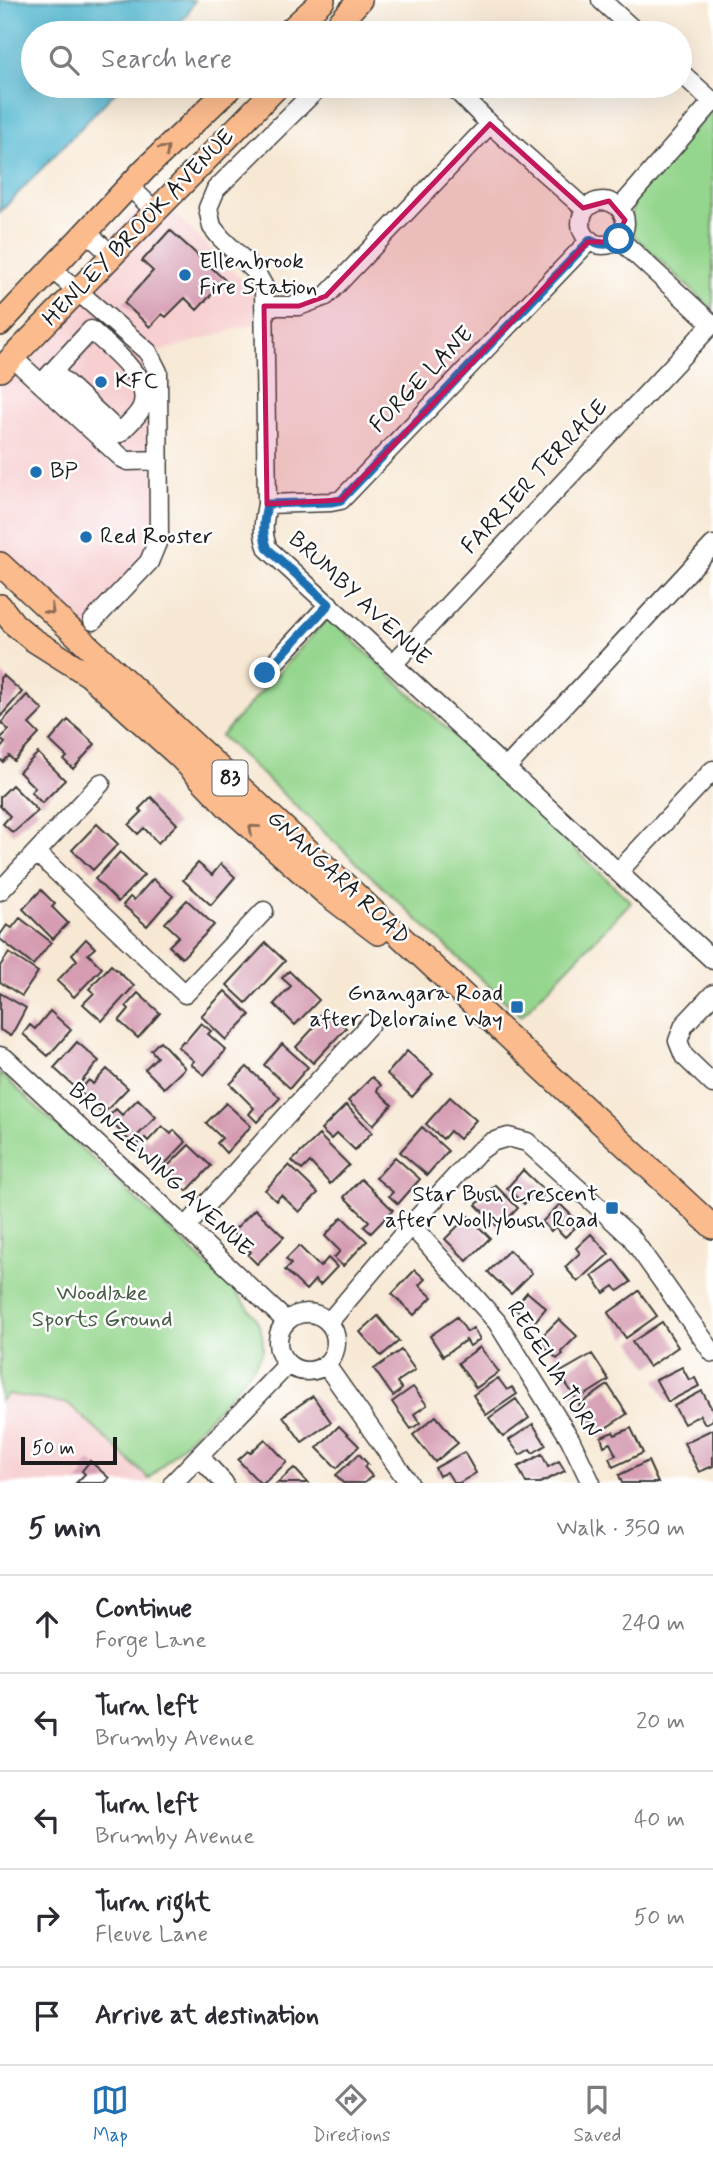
<!DOCTYPE html>
<html lang="en">
<head>
<meta charset="utf-8">
<style>
  body { margin:0; font-family:Mynerve,sans-serif; background:#f2f2f3; color:#2b2b33 }
  .scale { position:absolute; left:21px; bottom:18px; width:96px; box-sizing:border-box; padding-left:7px; border:4px solid #1c1c1c; border-top:0; font-size:19px; line-height:24px; white-space:nowrap; color:#1c1c1c; -webkit-text-stroke:5px #fff; paint-order:stroke }
  .stop { position:absolute; width:21px; height:21px; margin:-16px; border:5px solid #1f6fb2; border-radius:50%; background:#fff }
  .stop.end { background:#1f6fb2; border-color:#fff; box-shadow:0 2px 7px #0008 }
  .list { margin:0; padding:0; list-style:none }
  h2 { display:flex; justify-content:space-between; align-items:center; height:91px; margin:0; padding:0 28px; font-size:30px }
  h2 small { font-size:23px; font-weight:400; color:#7c7c81 }
  .list li { display:grid; grid-template-columns:46px 1fr auto; gap:21px; align-items:center; box-sizing:border-box; height:98px; padding:0 28px; border-top:2px solid #e1e1e2 }
  .list b { display:block; font-size:26px; white-space:nowrap }
  .list p { margin:0; font-size:23px; white-space:nowrap; color:#7c7c81 }
  .list em { font-size:23px; font-style:normal; color:#7c7c81 }
  .icon { flex:none; width:38px; height:38px; fill:none; stroke:currentColor; stroke-width:2; stroke-linecap:round; stroke-linejoin:round }
  .map { position:relative; flex:none; width:713px; height:1483px; overflow:hidden }
  .search { position:absolute; background:#fff; box-shadow:0 7px 28px #0002; left:21px; right:21px; top:21px; height:77px; display:flex; align-items:center; gap:18px; box-sizing:border-box; padding:0 24px; border-radius:38px; color:#7c7c81; font-size:26px }
  .sheet { height:581px; background:#fff }
  nav { display:flex; justify-content:space-around; align-items:center; box-sizing:border-box; height:98px; border-top:2px solid #e1e1e2; background:#fff; font-size:19px; color:#7c7c81 }
  nav a { display:grid; justify-items:center; gap:4px }
  nav .on { color:#1f6fb2 }
  .map>svg:first-child { display:block }
  .built { fill:#f7cfd0 }
  .green { fill:#95d68e; stroke:#587955; stroke-width:2 }
  .water { fill:#52b8d1; stroke:#376a76; stroke-width:2 }
  .building { fill:#d59cb2 }
  .lines { fill:none; stroke-linecap:round; stroke-linejoin:round }
  .minor-casing { stroke:#3d3b38; stroke-width:21 }
  .major-casing { stroke:#3d3b38; stroke-width:26 }
  .minor { stroke:#fff; stroke-width:18 }
  .major { stroke:#fbbb8d; stroke-width:23 }
  .oneway { stroke:#8c6c54 }
  .route { stroke:#1f6fb2; stroke-width:9 }
  .marked { fill:#c2185b; fill-opacity:0.2; stroke:#c2185b; stroke-width:5; stroke-linejoin:round }
  .poi-dot { fill:#1f6fb2; stroke:#fff; stroke-width:2.5 }
  .labels { text-anchor:middle; dominant-baseline:central; stroke-width:5; stroke-linejoin:round; paint-order:stroke }
  .shield { fill:#fff; stroke:#606060; stroke-width:2 }
  .shield-label { font-size:21px; font-weight:bold; fill:#1c1c1c }
  .street-label { font-size:23px; fill:#1c1c1c; stroke:#fff }
  .poi-label { font-size:23px; fill:#1c1c1c; stroke:#fff; text-anchor:start }
  .park-label { font-size:23px; fill:#465d44; stroke:#fff }
</style>
</head>
<body>
<div class="map">
<svg width="713" height="1483" viewBox="0 0 713 1483">
  <rect width="100%" height="100%" fill="#fff"/>
  <filter id="ink" filterUnits="userSpaceOnUse"><feTurbulence type="fractalNoise" baseFrequency=".0143" numOctaves="2"/><feDisplacementMap in="SourceGraphic" scale="14" xChannelSelector="R" yChannelSelector="G"/><feConvolveMatrix kernelMatrix="1 2 1 2 8 2 1 2 1" color-interpolation-filters="sRGB"/></filter>
  <filter id="wash" filterUnits="userSpaceOnUse"><feTurbulence type="fractalNoise" baseFrequency=".00686" numOctaves="4" result="noise"/><feDisplacementMap in="SourceGraphic" scale="28" xChannelSelector="R" yChannelSelector="G"/><feGaussianBlur stdDeviation="1.57" result="paint"/><feColorMatrix in="noise" values="0 0 0 0 0 0 0 0 0 0 0 0 0 0 0 0 0 1.4 0 .05"/><feComposite in="paint" operator="in"/></filter>
  <g filter="url(#wash)">
    <rect width="100%" height="100%" fill="#f7e8d4"/>
    <path class="built" d="M152 191 254 292 256 323 158 352 169 376 160 557 82 640 0 553V381L74 277Z
      M8 1394 69 1404 149 1479 145 1483H0V1401Z"/>
    <path class="green" d="M713 108V310L632 234V193Z
      M329 617 631 902 521 1016 221 736Z
      M0 1073 232 1288C247 1306 265 1323 263 1349 262 1368 168 1459 149 1479L69 1404 8 1394 0 1401Z"/>
    <path class="water" d="M0 0H195L186 16 170 33H33V86H121L0 212Z"/>
    <g id="blocks">
      <path class="building" d="M170 230 225 280 197 310 185 298 166 317 162 314 150 327 124 303 153 271 142 261Z
        M3 675 22 692 0 717V678Z
        M27 695 43 710 29 724 39 734 14 761 9 756 3 762 0 759V749L5 743 0 739 9 730 1 723Z
        M68 720 95 744 73 769 64 760 67 757 50 741Z
        M38 753 65 780 42 803 31 792 35 788 19 772Z
        M12 785 38 811 13 833 3 824 10 816 0 806V797Z
        M151 797 177 824 158 843 144 828 138 834 129 825 142 812 139 809Z
        M97 824 118 844 93 870 72 850Z
        M120 852 144 875 118 902 95 879Z
        M198 863 212 875 221 864 235 877 211 905 183 880Z
        M153 879 173 896 147 926 123 905 130 897 134 900Z
        M41 890 55 904 52 907 68 923 53 939 23 909Z
        M187 900 214 925 182 958 169 946 179 936 165 923Z
        M20 918 51 942 33 965 0 939V935L7 925 12 928Z
        M86 939 95 948 88 954 102 968 74 997 57 981 77 960 72 954Z
        M266 943 285 961 246 1003 227 985Z
        M9 953 38 972 22 996 0 982V966Z
        M111 965 134 986 102 1021 83 1004 94 993 89 989Z
        M289 971 319 1000 295 1025 274 1004 291 986 282 978Z
        M225 991 250 1015 226 1040 201 1016Z
        M0 993 26 1008 11 1036 0 1030Z
        M138 993 160 1013 138 1038 119 1021 129 1009 126 1006Z
        M325 1009 346 1028 313 1063 296 1047 319 1022 316 1019Z
        M50 1011 71 1030 48 1056 23 1034 30 1025 35 1029Z
        M201 1023 211 1031 208 1034 226 1050 204 1075 191 1064 194 1061 178 1047 183 1041 185 1042Z
        M160 1041 185 1068 164 1088 145 1069 157 1057 151 1050Z
        M77 1042 99 1061 76 1088 54 1068Z
        M282 1044 308 1067 290 1088 264 1065Z
        M407 1051 433 1074 412 1097 387 1074Z
        M247 1067 280 1098 257 1122 249 1114 254 1108 230 1084Z
        M107 1069 128 1088 103 1114 79 1091 89 1080 93 1084Z
        M372 1077 381 1085 377 1090 392 1105 373 1125 348 1101Z
        M450 1097 476 1120 459 1139 450 1131 443 1139 426 1124Z
        M138 1099 156 1117 131 1142 107 1118 116 1109 122 1115Z
        M226 1103 251 1126 226 1153 217 1143 222 1138 206 1123Z
        M346 1105 372 1132 355 1150 337 1133 331 1139 321 1130Z
        M162 1126 171 1134 174 1130 186 1142 159 1170 135 1147 145 1138 148 1141Z
        M422 1127 448 1151 427 1175 400 1152Z
        M319 1135 349 1165 330 1184 310 1162 302 1170 292 1161Z
        M189 1145 211 1166 187 1191 175 1180 172 1183 161 1173Z
        M395 1157 420 1179 398 1204 389 1196 393 1192 376 1178Z
        M289 1165 318 1193 299 1212 281 1195 276 1201 265 1190Z
        M523 1170 546 1192 538 1201 532 1195 524 1204 507 1188Z
        M361 1179 393 1210 371 1233 364 1227 369 1221 344 1197Z
        M495 1185 518 1208 499 1228 476 1205Z
        M560 1204 573 1217 568 1221 575 1228 565 1237 555 1227 551 1231 542 1222Z
        M255 1209 284 1237 257 1264 248 1255 251 1252 232 1232Z
        M468 1216 490 1238 467 1261 445 1239Z
        M342 1217 367 1241 343 1266 334 1258 340 1251 325 1236Z
        M591 1234 609 1254 578 1282 565 1267 580 1253 576 1248Z
        M299 1246 320 1267 328 1258 337 1267 320 1285 315 1280 306 1290 285 1270 291 1264 286 1259Z
        M509 1250 532 1273 511 1294 488 1272Z
        M614 1260 631 1282 618 1291 614 1286 604 1293 592 1276Z
        M415 1270 425 1279 419 1285 432 1297 414 1315 392 1294Z
        M639 1291 657 1316 626 1338 608 1313Z
        M527 1292 546 1308 533 1324 514 1308Z
        M378 1316 399 1341 381 1356 360 1332Z
        M457 1317 467 1332 473 1328 480 1339 470 1346 466 1340 443 1356 430 1336Z
        M559 1319 577 1336 561 1352 563 1354 557 1359 538 1340Z
        M662 1322 678 1347 649 1367 632 1342Z
        M480 1347 499 1372 476 1388 458 1363Z
        M401 1350 415 1370 397 1382 402 1389 393 1396 374 1369Z
        M592 1354 609 1380 577 1400 559 1373Z
        M682 1367 689 1380 695 1378 699 1386 668 1402 656 1380Z
        M498 1378 507 1390 512 1387 517 1394 486 1415 473 1395Z
        M608 1385 627 1414 598 1433 579 1405Z
        M413 1387 427 1405 414 1414 420 1423 411 1429 392 1402Z
        M702 1391 713 1411V1420L705 1424 700 1415 684 1424 674 1406Z
        M313 1396 331 1422 302 1442 283 1416Z
        M516 1399 529 1418 503 1437 489 1418Z
        M436 1416 458 1443 435 1462 413 1435Z
        M533 1424 546 1445 533 1453 530 1449 520 1455 509 1440Z
        M339 1426 359 1446 337 1468 317 1448Z
        M631 1428 643 1453 613 1467 609 1458 616 1455 610 1443 604 1446 601 1437 613 1432 615 1435Z
        M713 1429V1466L699 1472 684 1443Z
        M265 1439 287 1462 264 1483H260L238 1460 248 1451 250 1453Z
        M464 1452 476 1473 459 1483H454L447 1472 439 1476 435 1468Z
        M359 1454 368 1464 364 1467 372 1476 364 1483H343L336 1475Z
        M542 1454 548 1467 559 1461 565 1471 540 1483H526L518 1467Z
        M90 1461 109 1478 104 1483H76L85 1474 82 1471Z
        M648 1461 658 1483H622L619 1475Z
        M294 1468 308 1483H277Z"/>
    </g>
  </g>
  <g filter="url(#ink)">
    <use href="#blocks" fill-opacity="0" stroke="#3d3b38" stroke-width="2"/>
    <g class="lines">
      <g class="minor-casing">
        <path id="minor" d="M601 0 637 33
          M381 33 388 31 394 33
          M680 72 712 101
          M320 86 216 189 208 208 212 227 221 238 255 271 264 287 267 504C264 521 261 532 268 549L713 960
          M452 86 490 124 585 209
          M129 186 155 211
          M581 223a22 22 0 1 1 44 0a22 22 0 1 1-44 0Z
          M620 208 713 101
          M86 232 112 255
          M619 239 713 325
          M52 269 148 352 158 372 159 538 149 562 93 621
          M264 306H299L326 296 490 124
          M13 358 122 458 128 461 159 460
          M41 384 91 330C108 346 149 377 143 403 141 415 127 424 120 433L53 371
          M267 504 331 502 341 500 590 240
          M394 663 712 324
          M265 673 329 604
          M507 767 713 545
          M37 853 185 994 264 911
          M619 871 713 770
          M0 891 101 783
          M713 994 684 1025 678 1041 684 1056 713 1084
          M0 1056 5 1058 286 1321
          M411 1225 497 1322 570 1439 591 1483
          M185 1228 370 1024
          M278 1342a29 29 0 1 1 58 0a29 29 0 1 1-58 0Z
          M329 1322 411 1225 478 1152 492 1142 508 1137 527 1142 631 1237 713 1353
          M326 1365 409 1483
          M199 1456 224 1483
          M173 1483 288 1364"/>
      </g>
      <g class="major-casing">
        <path id="major" d="M287 33 323 0
          M330 33 360 0
          M0 324 145 169 232 86
          M0 370 278 86
          M0 564 713 1227
          M0 606 14 624 32 639 89 675 179 756 228 807 324 892 378 933"/>
      </g>
      <use href="#minor" class="minor"/>
      <use href="#major" class="major"/>
    </g>
    <defs><path id="oneway-chevron" d="M-2-3.5L2.5 0L-2 3.5" fill="none" stroke-width="1.6" stroke-linecap="round" stroke-linejoin="round" transform="scale(1.75)"/></defs>
    <g class="oneway">
      <use href="#oneway-chevron" transform="translate(165 150) rotate(-44)"/>
      <use href="#oneway-chevron" transform="translate(50 610) rotate(43)"/>
      <use href="#oneway-chevron" transform="translate(253 829) rotate(-139)"/>
    </g>
  </g>
  <g class="lines" filter="url(#ink)">
    <path class="route" d="M265 673 329 604 268 549C261 533 264 521 267 504L331 502 341 500 590 240C600 246 609 246 619 239"/>
  </g>
  <path class="marked" d="M490 124 583 208 609 201 625 220 614 242H588L341 500 267 504 264 306H299L326 296Z"/>
  <g class="poi-dot">
    <circle cx="185" cy="275" r="7"/>
    <circle cx="101" cy="382" r="7"/>
    <circle cx="36" cy="472" r="7"/>
    <circle cx="86" cy="537" r="7"/>
    <rect x="510" y="1000" width="14" height="14" rx="3.5"/>
    <rect x="605" y="1201" width="14" height="14" rx="3.5"/>
  </g>
  <g class="labels">
    <rect class="shield" x="212.5" y="760.5" width="35" height="35" rx="5"/>
    <g class="shield-label">
      <text x="230" y="778">83</text>
    </g>
    <g class="street-label">
      <text transform="translate(139 228) rotate(-46)">HENLEY BROOK AVENUE</text>
      <text transform="translate(422 380) rotate(-46)">FORGE LANE</text>
      <text transform="translate(535 477) rotate(-47)">FARRIER TERRACE</text>
      <text transform="translate(359 599) rotate(43)">BRUMBY AVENUE</text>
      <text transform="translate(338 878) rotate(43)">GNANGARA ROAD</text>
      <text transform="translate(160 1170) rotate(43)">BRONZEWING AVENUE</text>
      <text transform="translate(553 1370) rotate(58)">REGELIA TURN</text>
    </g>
    <g class="poi-label">
      <text x="199" y="262">Ellenbrook<tspan x="199" dy="26">Fire Station</tspan></text>
      <text x="115" y="382">KFC</text>
      <text x="50" y="472">BP</text>
      <text x="100" y="537">Red Rooster</text>
      <text x="503" y="994" text-anchor="end">Gnangara Road<tspan x="503" dy="26">after Deloraine Way</tspan></text>
      <text x="598" y="1195" text-anchor="end">Star Bush Crescent<tspan x="598" dy="26">after Woollybush Road</tspan></text>
    </g>
    <g class="park-label">
      <text x="102" y="1294">Woodlake<tspan x="102" dy="26">Sports Ground</tspan></text>
    </g>
  </g>
</svg>
<div class="scale">50 m</div>
<div class="stop" style="left:619px;top:239px"></div>
<div class="stop end" style="left:265px;top:673px"></div>
<div class="search"><svg class="icon" aria-label="search" viewBox="0 0 24 24"><circle cx="10" cy="10" r="6"/><path d="M15 15l6 6"/></svg>Search here</div>
</div>
<section class="sheet">
<h2>5 min<small>Walk · 350 m</small></h2>
<ul class="list">
<li><svg class="icon" aria-label="ahead" viewBox="0 0 24 24"><path d="M12 20V5M6 11l6-6 6 6"/></svg><div><b>Continue</b><p>Forge Lane</p></div><em>240 m</em></li>
<li><svg class="icon" aria-label="left" viewBox="0 0 24 24"><path d="M17 20v-9H6M10 6l-5 5 5 5"/></svg><div><b>Turn left</b><p>Brumby Avenue</p></div><em>20 m</em></li>
<li><svg class="icon" aria-label="left" viewBox="0 0 24 24"><path d="M17 20v-9H6M10 6l-5 5 5 5"/></svg><div><b>Turn left</b><p>Brumby Avenue</p></div><em>40 m</em></li>
<li><svg class="icon" aria-label="right" viewBox="0 0 24 24"><path d="M7 20v-9h11M14 6l5 5-5 5"/></svg><div><b>Turn right</b><p>Fleuve Lane</p></div><em>50 m</em></li>
<li><svg class="icon" aria-label="arrive" viewBox="0 0 24 24"><path d="M6 21V4h12l-3 4 3 4H6"/></svg><div><b>Arrive at destination</b></div></li>
</ul>
</section>
<nav>
<a class="on"><svg class="icon" aria-label="map" viewBox="0 0 24 24"><path d="M3 6l6-2 6 2 6-2v14l-6 2-6-2-6 2zM9 4v14M15 6v14"/></svg>Map</a>
<a><svg class="icon" aria-label="directions" viewBox="0 0 24 24"><path d="M12 3l9 9-9 9-9-9zM9 14v-3h6M13 9l2 2-2 2"/></svg>Directions</a>
<a><svg class="icon" aria-label="saved" viewBox="0 0 24 24"><path d="M7 4h10v16l-5-4-5 4z"/></svg>Saved</a>
</nav>
</body>
</html>
